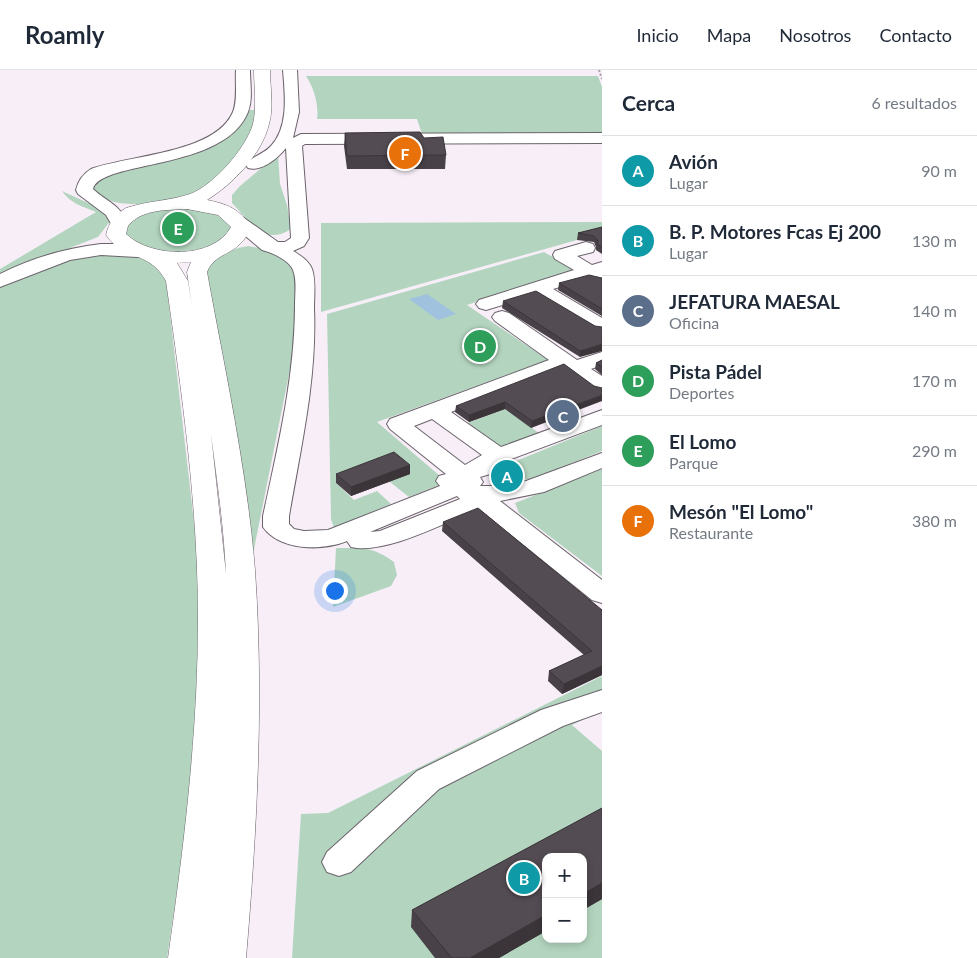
<!DOCTYPE html>
<html lang="es">
<head>
<meta charset="utf-8">
<style>
  body { margin:0; font-family:Lato,sans-serif; background:#f2f2f3; color:#1f2937 }
  .controls { position:absolute; right:15px; bottom:15px; display:grid; overflow:hidden; border-radius:10px; box-shadow:0 2px 8px #0003 }
  .controls button { width:45px; height:45px; display:grid; place-items:center; padding:0; border:0; border-bottom:1px solid #e0e1e3; background:#fff; color:#1f2937; font:25px sans-serif }
  .you { position:absolute; left:334px; top:520px; width:18px; height:18px; margin:-12px; border:4px solid #fff; border-radius:50%; background:#1a73e8; box-shadow:0 0 0 8px #1a73e833 }
  .badge { display:grid; place-items:center; width:32px; height:32px; border-radius:50%; background:#468b80; color:#fff; font-size:16px; font-weight:700 }
  .pin { position:absolute; translate:-50% -50%; border:2px solid #fff; box-shadow:0 1px 5px #0006 }
  .list { margin:0; padding:0; list-style:none }
  h2 { display:flex; justify-content:space-between; align-items:center; height:65px; margin:0; padding:0 20px; font-size:21px }
  h2 small { font-size:16px; font-weight:400; color:#747a83 }
  .list li { display:grid; grid-template-columns:32px 1fr auto; gap:15px; align-items:center; box-sizing:border-box; height:70px; padding:0 20px; border-top:1px solid #e0e1e3 }
  .list b { display:block; font-size:19px; white-space:nowrap }
  .list p { margin:0; font-size:16px; white-space:nowrap; color:#747a83 }
  .list em { font-size:16px; font-style:normal; color:#747a83 }
  .map { position:relative; flex:none; width:602px; height:888px; overflow:hidden }
  header { display:flex; align-items:center; gap:30px; box-sizing:border-box; height:70px; padding:0 25px; background:#fff; border-bottom:1px solid #e0e1e3 }
  header strong { font-size:24px }
  nav { display:flex; gap:28px; margin-inline-start:auto; font-size:18px }
  main { display:flex }
  aside { flex:1; background:#fff }
  .map>svg:first-child { display:block }
  .green { fill:#b3d5bf; fill-rule:evenodd }
  .water { fill:#a1c2de }
  .lines { fill:none; stroke-linecap:round; stroke-linejoin:round }
  .minor-casing { stroke:#6b636b; stroke-width:2 }
  .major-casing { stroke:#6b636b; stroke-width:1 }
  .path { stroke:#a59ea5; stroke-width:2; stroke-dasharray:2 2; stroke-linecap:butt }
  .minor { fill:#fff; fill-rule:evenodd }
  .major { fill:#fff; fill-rule:evenodd }
  .wall { fill:#484147 }
  .shaded-wall { fill:#3b353a }
  .building { fill:#544c53; stroke:#3b353a }
</style>
</head>
<body>
<header>
<strong>Roamly</strong>
<nav><a>Inicio</a><a>Mapa</a><a>Nosotros</a><a>Contacto</a></nav>
</header>
<main>
<div class="map">
<svg width="602" height="888" viewBox="0 0 602 888">
  <rect width="100%" height="100%" fill="#f7eef7"/>
  <path class="green" d="M306 6H598L602 17V62L422 64 417 49H317C319 35 314 18 306 6Z
    M247 40H255C254 50 252 61 247 69 236 89 214 114 194 123 180 130 152 134 137 134 120 134 103 132 92 119L99 107 147 95 240 54Z
    M278 84 280 114 287 135 291 159C263 177 250 151 232 133V125L240 116Z
    M62 121 101 139 111 150 98 167 0 205V199L96 142C82 136 71 134 62 121Z
    M169 137 213 140 232 157 223 171 200 179 178 182 148 179 125 164 127 154 138 145Z
    M602 152V163L321 242V153Z
    M248 176 271 180 284 187 295 201 297 264 253 484 206 200C214 185 232 179 248 176Z
    M544 182 576 200 467 235 548 290 377 352 447 412 409 427 390 412 336 413 354 430 377 421 391 434 334 458 331 449 327 244Z
    M112 184C137 185 151 187 166 209L199 496 200 585 186 761 167 888H0V216L67 191Z
    M505 339 539 363 502 376 491 373 465 354Z
    M602 356V381L532 409H519L501 397Z
    M602 399V506L519 443 515 433Z
    M336 478C363 478 372 476 394 492L397 505 391 516 333 537Z
    M602 606V640L572 655 602 681V888H292L301 744 328 743ZM546 787H583V869H546Z"/>
  <path class="water" d="M427 224 456 244 438 250 409 229Z"/>
  <g class="lines">
    <g class="minor-casing">
      <path id="minor" d="M236 0H250C250 14 253 29 248 42 225 101 100 90 93 119 107 132 119 134 128 153L125 157 119 158 113 157 106 145 78 124 76 120C78 111 83 104 91 99 128 85 215 84 233 42 238 29 235 14 236 0Z
        M283 0H297L299 42 293 68 301 64 602 63V73L305 74 302 76 309 168 304 176 293 181C300 185 309 191 312 199 316 211 314 225 314 238 317 308 301 377 289 446V454L294 459 304 461 328 460 440 416 436 411 439 406 446 404 390 359 387 354 390 349 549 290 495 251 492 247 495 243 502 241 509 243 577 290 602 282V295L591 299 602 306V323L594 321 563 299 451 342 501 377 602 340V355L506 391 494 403 480 407 483 412 480 416H500L526 411 602 383V398L544 422 500 431 602 510V533L592 530 479 439C446 452 385 485 351 477L347 471C322 481 280 481 263 457V446C278 376 295 306 295 234 295 224 297 210 293 200 289 190 271 182 262 180L229 152 232 148 238 147 244 148 278 172H285L291 168 286 78C278 88 262 102 248 98L246 95C252 86 264 84 271 76 289 57 285 24 283 0ZM432 349 482 385 465 395 414 356ZM457 426 460 429 380 461 370 462Z
        M586 172 593 174 595 178 593 182 577 186 592 195 602 192V213L593 212 588 209 553 219 602 248V263L595 261 535 225 486 240 479 238 476 234 479 230 574 200 555 189 553 185 555 181Z
        M101 174H119L144 177 146 181 144 185 137 187 101 185 70 190 0 217V204C32 188 66 178 101 174Z
        M602 620V642L563 656 439 719 351 802 339 806 327 802 322 792 327 782 417 701 541 640Z"/>
    </g>
    <g class="major-casing">
      <path id="major" d="M254 0H270C270 17 274 37 269 54 262 84 233 114 207 130 227 134 240 139 251 157 248 163 245 170 240 174 229 185 213 186 207 202 225 301 247 400 255 500 264 630 257 759 246 888H168C184 776 198 663 198 549 198 436 182 323 166 211 149 180 125 192 106 165 109 152 115 145 126 138 147 131 169 131 190 124 214 115 246 78 253 54 257 37 254 17 254 0ZM187 139 218 145 231 157C213 190 151 188 126 164L128 156C141 139 168 140 187 139ZM191 192 187 202 192 236 188 211 177 193ZM211 364C217 410 224 457 226 504Z"/>
    </g>
    <path class="path" d="M599 0 602 9"/>
    <use href="#minor" class="minor"/>
    <use href="#major" class="major"/>
  </g>
  <path class="wall" d="M345 63 424 68 446 85 445 99H347L344 76Z
    M602 157V184L596 180V177L594 172 577 170 578 163Z
    M602 208V246L558 220 559 213Z
    M503 231 595 256 580 287 502 238Z
    M602 290V305L595 299 596 293Z
    M594 316 531 358 505 339 469 352 455 342 456 336Z
    M410 395V404L351 426 336 413V404Z
    M443 452 602 540V605L562 624 548 611 549 601 584 585 442 461Z
    M602 738V829L583 840V787H546V861L499 888H435L411 857 412 840Z"/>
  <path class="shaded-wall" d="M602 274V281L580 287V281Z
    M602 325V331L531 358 532 351Z
    M505 332V339L469 352V345Z
    M410 395V404L351 426V417Z
    M602 596V605L562 624 564 614Z
    M602 813V829L583 840V824Z
    M546 845V861L499 888H470Z"/>
  <path class="building" d="M420 62 424 68 443 67 446 85 347 86 345 63Z
    M602 157V177L597 174 598 171 594 166 578 163Z
    M589 205 602 208V239L559 213Z
    M536 221 595 256 602 257V274L580 281 503 231Z
    M602 290V297L596 293Z
    M564 294 594 316 602 318V325L532 351 505 332 469 345 456 336Z
    M394 382 410 395 351 417 336 404Z
    M478 438 602 540V596L564 614 549 601 592 581 443 452Z
    M602 738V813L583 824V787H546V845L470 888H452L412 840Z"/>
</svg>
<div class="controls">
<button>+</button>
<button>−</button>
</div>
<div class="you"></div>
<div class="pin badge" style="left:507px;top:406px;background:#0f9aa8">A</div>
<div class="pin badge" style="left:524px;top:808px;background:#0f9aa8">B</div>
<div class="pin badge" style="left:563px;top:346px;background:#5c6f8a">C</div>
<div class="pin badge" style="left:480px;top:276px;background:#2e9e5b">D</div>
<div class="pin badge" style="left:178px;top:158px;background:#2e9e5b">E</div>
<div class="pin badge" style="left:405px;top:83px;background:#e8710a">F</div>
</div>
<aside>
<h2>Cerca<small>6 resultados</small></h2>
<ul class="list">
<li><span class="badge" style="background:#0f9aa8">A</span><div><b>Avión</b><p>Lugar</p></div><em>90 m</em></li>
<li><span class="badge" style="background:#0f9aa8">B</span><div><b>B. P. Motores Fcas Ej 200</b><p>Lugar</p></div><em>130 m</em></li>
<li><span class="badge" style="background:#5c6f8a">C</span><div><b>JEFATURA MAESAL</b><p>Oficina</p></div><em>140 m</em></li>
<li><span class="badge" style="background:#2e9e5b">D</span><div><b>Pista Pádel</b><p>Deportes</p></div><em>170 m</em></li>
<li><span class="badge" style="background:#2e9e5b">E</span><div><b>El Lomo</b><p>Parque</p></div><em>290 m</em></li>
<li><span class="badge" style="background:#e8710a">F</span><div><b>Mesón &quot;El Lomo&quot;</b><p>Restaurante</p></div><em>380 m</em></li>
</ul>
</aside>
</main>
</body>
</html>
